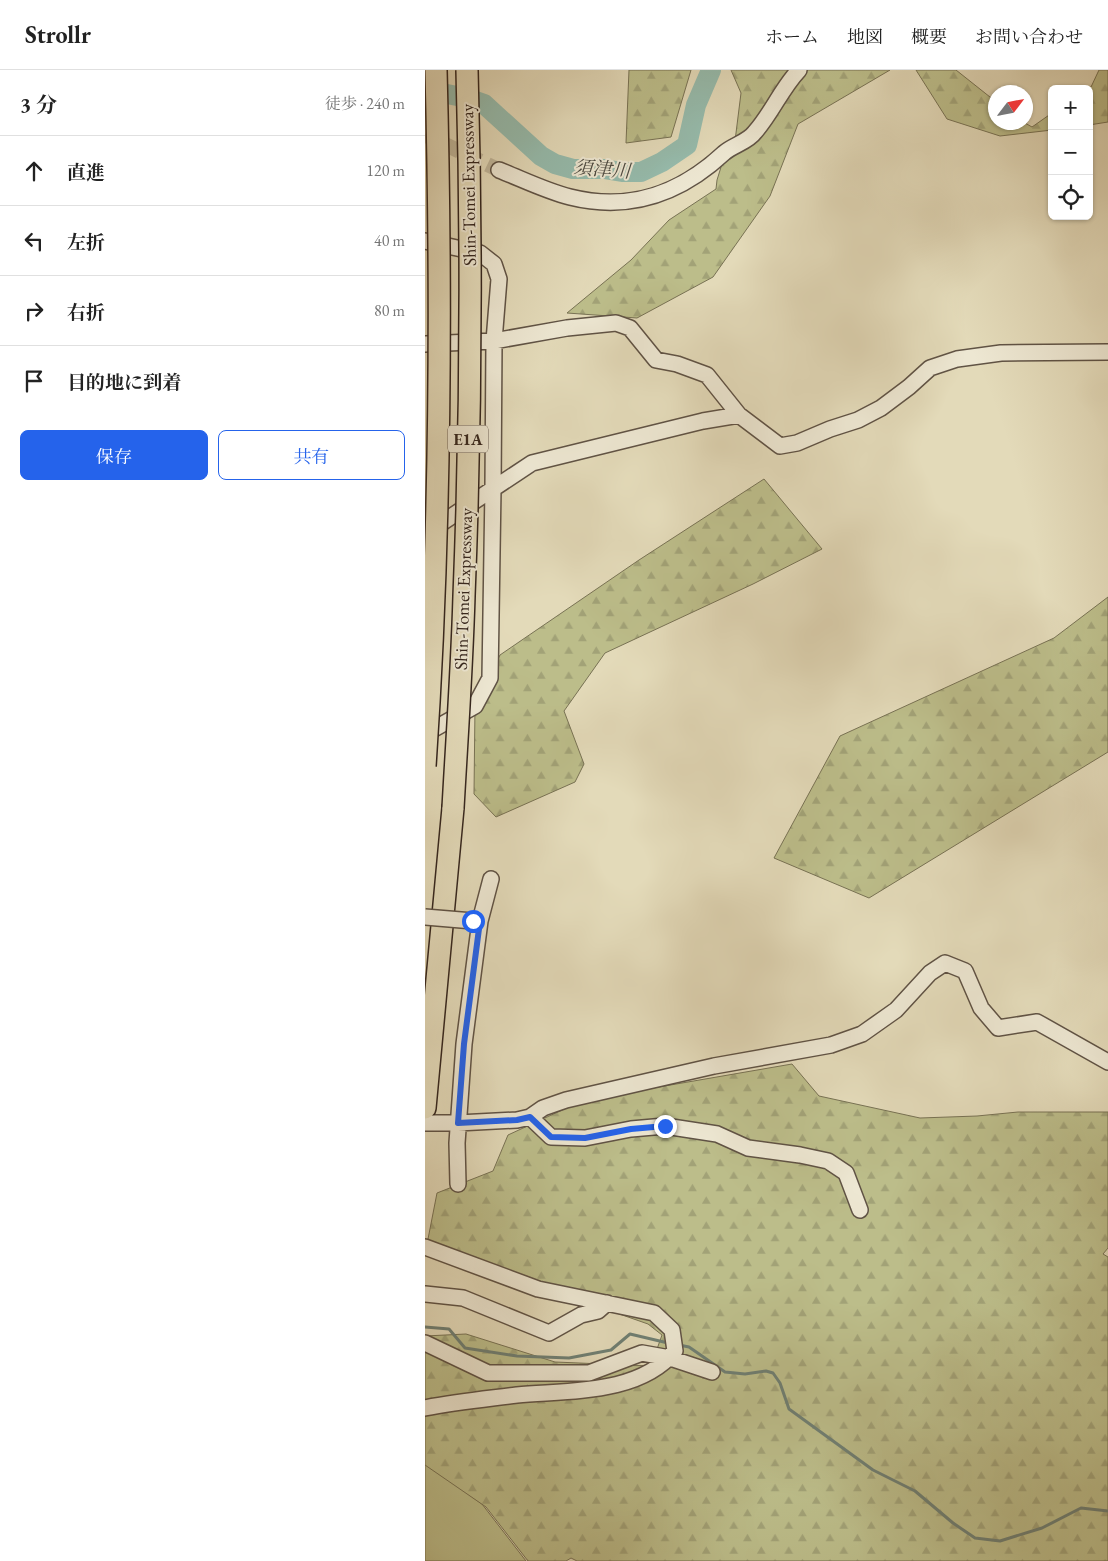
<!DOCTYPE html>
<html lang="ja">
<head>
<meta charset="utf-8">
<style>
  body { margin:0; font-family:"EB Garamond","Noto Serif JP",serif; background:#f6f6f6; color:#222 }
  .controls { position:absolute; right:15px; top:15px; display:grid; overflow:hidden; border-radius:8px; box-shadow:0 1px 4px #0004 }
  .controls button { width:45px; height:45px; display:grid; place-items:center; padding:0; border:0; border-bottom:1px solid #e0e0e0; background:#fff; color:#222; font:25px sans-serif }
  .compass { position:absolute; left:563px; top:15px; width:45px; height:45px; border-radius:50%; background:#fff; box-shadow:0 1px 4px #0004; rotate:58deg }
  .stop { position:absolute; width:15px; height:15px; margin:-11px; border:4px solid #2563eb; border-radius:50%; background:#fff }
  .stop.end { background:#2563eb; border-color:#fff; box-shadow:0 1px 5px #0008 }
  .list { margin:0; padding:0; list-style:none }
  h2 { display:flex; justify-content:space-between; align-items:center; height:65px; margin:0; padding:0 20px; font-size:21px }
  h2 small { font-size:16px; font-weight:400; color:#767676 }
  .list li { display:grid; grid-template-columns:32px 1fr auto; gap:15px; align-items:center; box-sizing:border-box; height:70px; padding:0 20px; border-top:1px solid #e0e0e0 }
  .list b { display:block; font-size:19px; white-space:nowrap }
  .list em { font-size:16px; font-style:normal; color:#767676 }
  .actions { display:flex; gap:10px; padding:15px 20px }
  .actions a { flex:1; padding:11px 0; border:1px solid #2563eb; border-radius:8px; text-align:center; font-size:18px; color:#2563eb }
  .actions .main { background:#2563eb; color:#fff }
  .icon { flex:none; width:28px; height:28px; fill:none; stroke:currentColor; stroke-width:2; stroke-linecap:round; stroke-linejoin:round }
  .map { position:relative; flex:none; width:683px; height:1491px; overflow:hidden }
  header { display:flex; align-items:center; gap:30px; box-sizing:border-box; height:70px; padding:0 25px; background:#fff; border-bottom:1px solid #e0e0e0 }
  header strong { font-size:24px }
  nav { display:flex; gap:28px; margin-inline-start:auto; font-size:18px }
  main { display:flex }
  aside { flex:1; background:#fff }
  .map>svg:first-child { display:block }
  .grass { fill:#bcbd8a; stroke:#787254 }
  .forest { fill:url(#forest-firs); stroke:#787254 }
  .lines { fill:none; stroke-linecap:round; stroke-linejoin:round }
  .stream { stroke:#6f7f73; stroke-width:3 }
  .river { stroke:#96bbac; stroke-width:20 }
  .minor-tunnel { stroke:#c0b69a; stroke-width:15; stroke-dasharray:15 8; stroke-linecap:butt }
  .minor-casing { stroke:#605345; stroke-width:18 }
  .highway-casing { stroke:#35261e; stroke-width:24 }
  .minor { stroke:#ede7d2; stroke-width:15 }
  .highway { stroke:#e3dab9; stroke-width:21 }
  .minor-bridge-casing { stroke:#605345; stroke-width:18; stroke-linecap:butt }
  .highway-bridge-casing { stroke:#35261e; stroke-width:24; stroke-linecap:butt }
  .minor-bridge { stroke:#ede7d2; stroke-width:15 }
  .highway-bridge { stroke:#e3dab9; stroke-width:21 }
  .route { stroke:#2563eb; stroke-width:6 }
  .labels { text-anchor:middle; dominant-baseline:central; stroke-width:4; stroke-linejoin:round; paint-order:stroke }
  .shield { fill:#ede7d2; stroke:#6c6054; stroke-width:1 }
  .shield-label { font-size:16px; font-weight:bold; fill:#35261e }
  .street-label { font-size:18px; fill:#35261e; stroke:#ede7d2 }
  .water-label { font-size:19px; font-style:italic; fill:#4d4b42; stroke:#ede7d2 }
</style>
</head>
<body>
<header>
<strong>Strollr</strong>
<nav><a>ホーム</a><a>地図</a><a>概要</a><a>お問い合わせ</a></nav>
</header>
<main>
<aside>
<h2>3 分<small>徒歩 · 240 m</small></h2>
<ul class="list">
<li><svg class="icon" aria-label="ahead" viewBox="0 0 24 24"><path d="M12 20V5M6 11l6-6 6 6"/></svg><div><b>直進</b></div><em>120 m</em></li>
<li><svg class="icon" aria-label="left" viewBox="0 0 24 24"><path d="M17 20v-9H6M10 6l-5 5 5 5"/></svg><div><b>左折</b></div><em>40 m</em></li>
<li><svg class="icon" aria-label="right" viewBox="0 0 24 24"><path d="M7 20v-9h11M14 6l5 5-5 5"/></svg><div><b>右折</b></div><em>80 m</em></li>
<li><svg class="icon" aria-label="arrive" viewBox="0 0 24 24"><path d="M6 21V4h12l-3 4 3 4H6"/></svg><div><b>目的地に到着</b></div></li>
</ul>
<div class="actions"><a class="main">保存</a><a>共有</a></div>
</aside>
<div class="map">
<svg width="683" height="1491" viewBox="0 0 683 1491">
  <defs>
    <pattern id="forest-firs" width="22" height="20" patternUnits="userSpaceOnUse" patternTransform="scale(1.25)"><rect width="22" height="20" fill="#bcbd8a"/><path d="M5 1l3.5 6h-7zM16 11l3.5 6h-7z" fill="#a2a277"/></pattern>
  </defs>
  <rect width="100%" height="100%" fill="#e3dab9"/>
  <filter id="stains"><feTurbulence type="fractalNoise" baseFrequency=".004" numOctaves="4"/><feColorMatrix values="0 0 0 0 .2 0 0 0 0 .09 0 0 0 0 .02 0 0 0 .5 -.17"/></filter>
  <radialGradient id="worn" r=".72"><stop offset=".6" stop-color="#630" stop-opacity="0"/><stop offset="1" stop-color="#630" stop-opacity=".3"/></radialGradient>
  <path class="grass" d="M0 1393 57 1434 101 1491H0Z"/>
  <path class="forest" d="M204 0H266L246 67 201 73Z
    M306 0H465L373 54 345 126 288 207 212 248 142 243 206 190 244 150 291 119 292 110 301 81 310 71 316 23Z
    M491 0H531L570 31V52L600 53 607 57 627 43V60L575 66 522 49Z
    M674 0H683V52L664 55 663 19 666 17Z
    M339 409 397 479 328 514 180 583 139 641 159 694 150 712 71 747 49 724 50 636 75 585 214 490Z
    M683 527V682L444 828 349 788 415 666 629 568Z
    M367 994 394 1026 495 1048 552 1046 593 1042H683V1178L678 1184 683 1187V1491H152L146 1488 141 1491H103L61 1437 0 1395V1266L41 1264 130 1292 226 1296 237 1265 223 1254 3 1177V1169L12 1123 68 1101 83 1065 148 1035 205 1022Z"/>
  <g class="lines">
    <path class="stream" d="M0 1257 24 1259 40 1278 92 1286 144 1288 186 1280 205 1264 243 1273
      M254 1275 264 1277 300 1302 320 1304 341 1301 348 1303 355 1313 364 1339 448 1400 490 1421 528 1453 550 1468 575 1471 617 1458 656 1438 683 1441"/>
    <path class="river" d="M0 23H17L42 28 59 34 116 86 130 94 148 99H179L197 102H216L237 92 262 75 271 35 286 0"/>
    <path class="minor-tunnel" d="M0 65 74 100"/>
    <g class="minor-casing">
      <path id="minor" d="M74 100C97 109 121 121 145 127 205 142 255 124 299 83 308 75 323 72 330 62 347 43 356 19 374 0
        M0 171 55 183 69 194 74 209 69 271 68 418 65 608 50 636 0 664
        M0 274 69 271 142 258 191 253 205 258 231 290 252 294 282 305 314 345 355 376 372 373 405 359 433 350 456 338 484 317 505 298 532 289 576 283 683 282
        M0 464 107 393 278 351 314 345
        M105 1047 126 1067 160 1068 206 1059 240 1056 292 1064 323 1078 375 1085 403 1091 421 1103 435 1140
        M0 1053H33L92 1050 105 1047 118 1038 141 1030 289 996 406 975 437 964 471 940 505 903 520 893 540 901 556 938 573 958 612 952 683 992
        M33 1114 32 1073 39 974 55 851 66 809
        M0 1177 113 1219 229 1243 247 1260 250 1281C214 1325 143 1320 92 1325 61 1329 30 1332 0 1338
        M0 1224 38 1228 124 1263 156 1245 173 1241 182 1233
        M0 1273 63 1303H164L217 1283 245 1288 287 1302"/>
    </g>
    <g class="highway-casing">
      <path id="highway" d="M0 1038 28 738"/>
    </g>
    <use href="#minor" class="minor"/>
    <use href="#highway" class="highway"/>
    <g class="minor-bridge-casing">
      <path id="minor-bridge" d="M0 847 48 851"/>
    </g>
    <g class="highway-bridge-casing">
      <path id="highway-bridge" d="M0 696C16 464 17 232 11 0
        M28 738C32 667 37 597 39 526 46 351 47 175 42 0"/>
    </g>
    <use href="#minor-bridge" class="minor-bridge"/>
    <use href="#highway-bridge" class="highway-bridge"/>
  </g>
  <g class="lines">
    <path class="route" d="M48 851H55L39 974 33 1053 92 1050 105 1047 126 1067 160 1068 206 1059 240 1056"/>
  </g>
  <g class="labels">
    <rect class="shield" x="23" y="355.5" width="40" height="27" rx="4"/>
    <g class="shield-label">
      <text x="43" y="369">E1A</text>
    </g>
    <g class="street-label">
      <text transform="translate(43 115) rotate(-91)">Shin-Tomei Expressway</text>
      <text transform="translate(38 519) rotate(-88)">Shin-Tomei Expressway</text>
    </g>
    <g class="water-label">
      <text transform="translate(177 99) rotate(4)">須津川</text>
    </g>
  </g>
  <rect width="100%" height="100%" filter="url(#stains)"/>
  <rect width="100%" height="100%" fill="url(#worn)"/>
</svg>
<div class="controls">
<button>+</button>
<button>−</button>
<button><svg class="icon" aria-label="locate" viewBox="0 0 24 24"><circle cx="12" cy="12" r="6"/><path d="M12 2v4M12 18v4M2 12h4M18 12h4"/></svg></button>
</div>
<svg class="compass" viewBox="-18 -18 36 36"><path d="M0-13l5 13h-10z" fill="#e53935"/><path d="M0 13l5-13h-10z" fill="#767676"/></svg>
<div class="stop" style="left:48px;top:851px"></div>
<div class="stop end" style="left:240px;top:1056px"></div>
</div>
</main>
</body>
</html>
